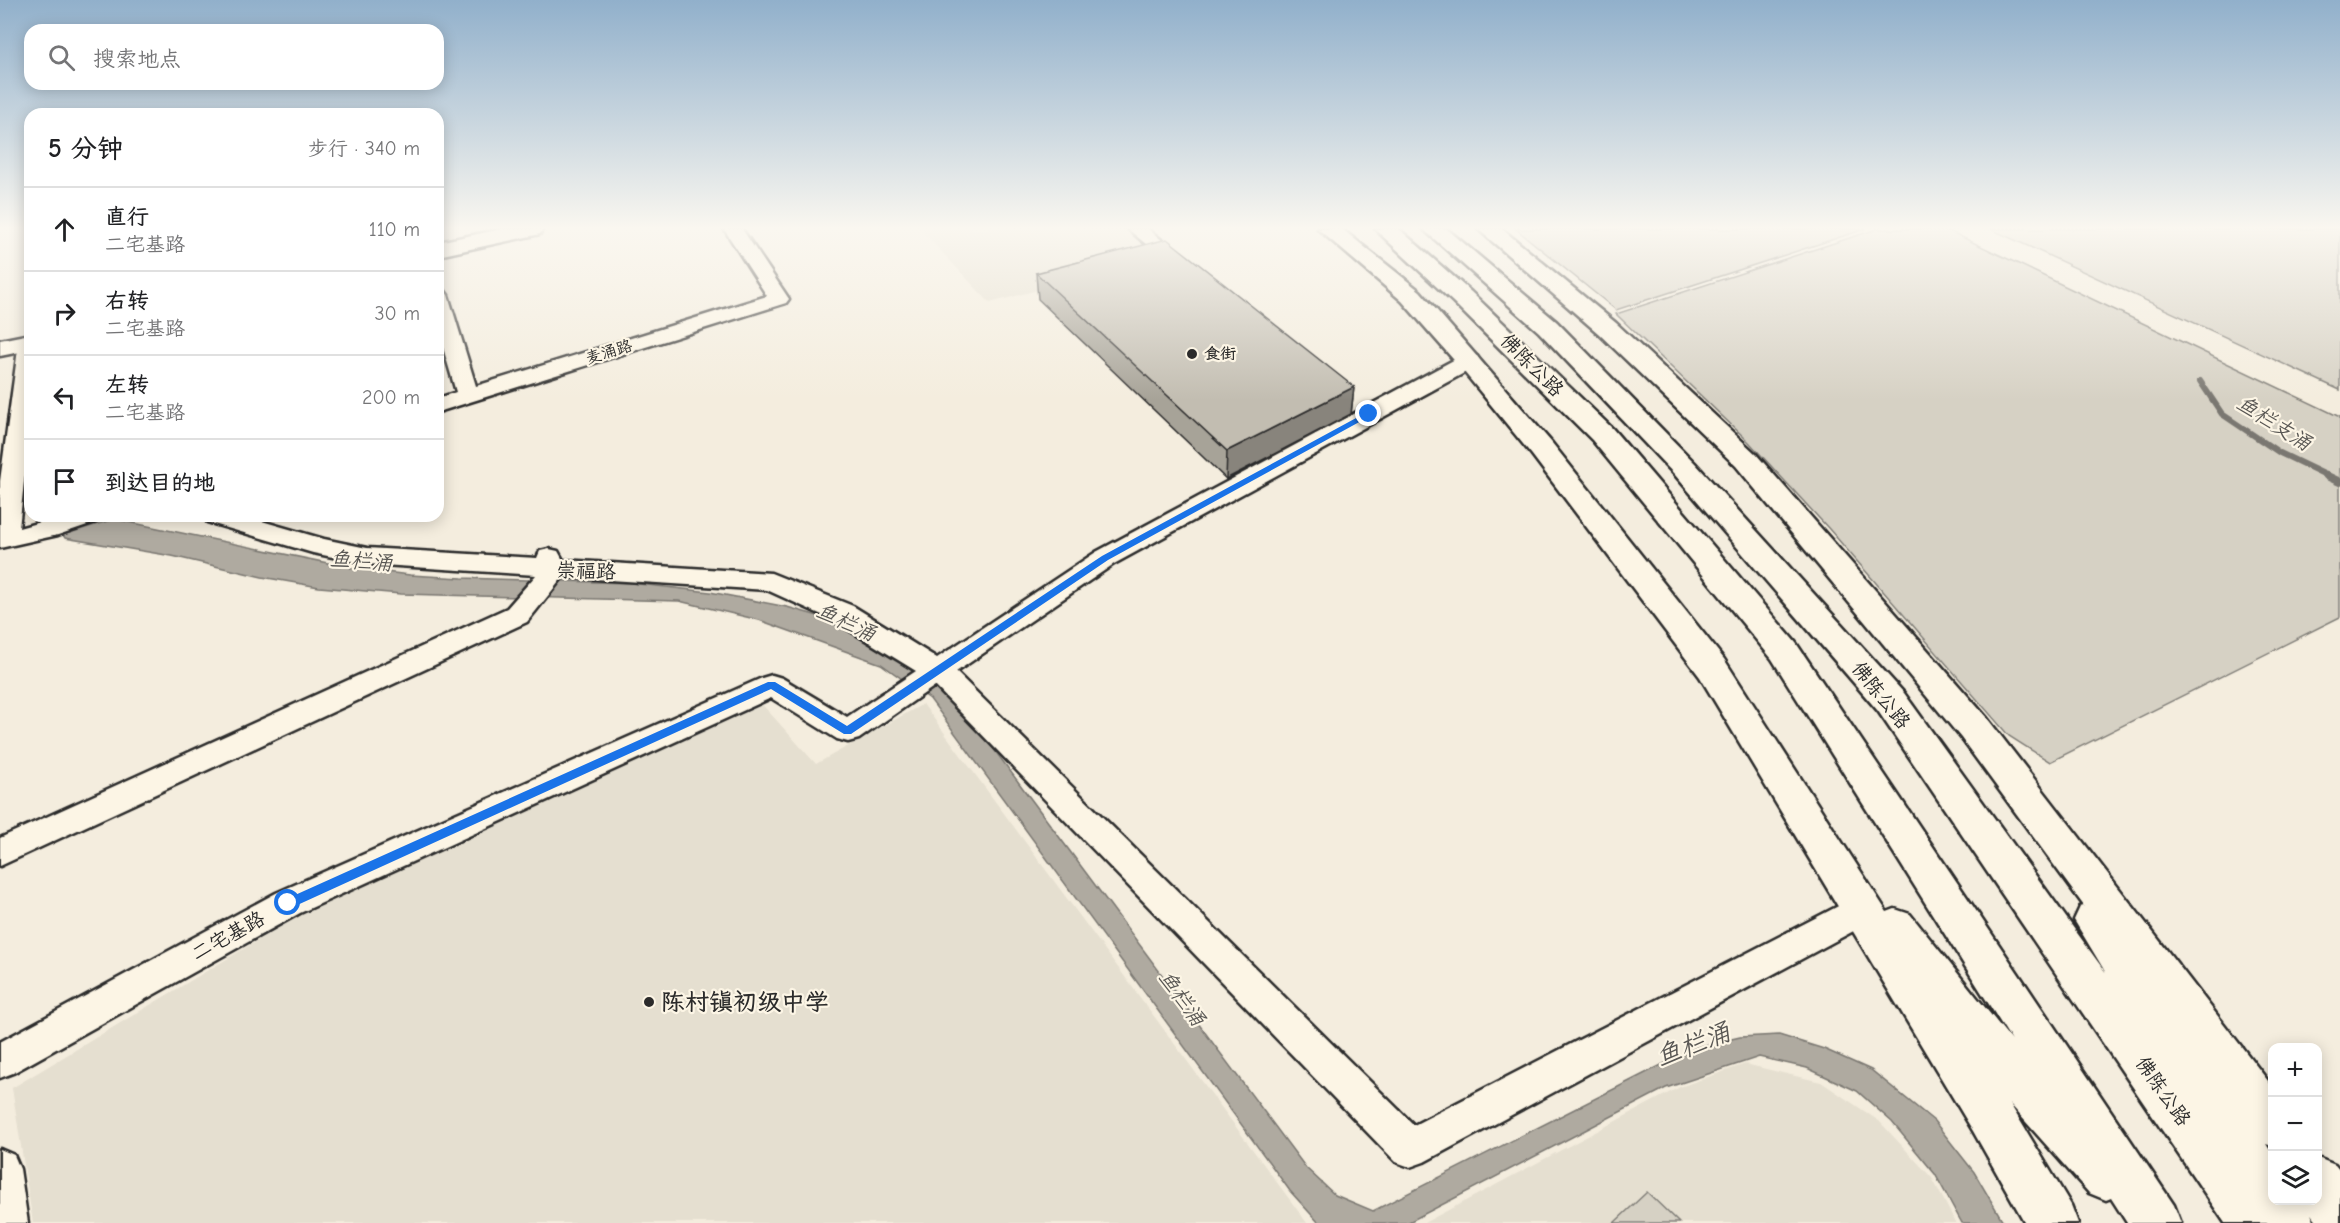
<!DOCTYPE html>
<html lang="zh">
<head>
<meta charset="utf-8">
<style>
  body { margin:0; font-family:"Comic Neue","LXGW WenKai TC",sans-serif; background:#f2f2f2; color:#202124 }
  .controls { position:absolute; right:18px; bottom:18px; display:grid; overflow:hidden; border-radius:12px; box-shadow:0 3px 15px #0003 }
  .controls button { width:54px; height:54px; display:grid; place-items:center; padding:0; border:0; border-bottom:2px solid #e0e0e0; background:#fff; color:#202124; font:30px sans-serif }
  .stop { position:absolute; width:18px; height:18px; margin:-14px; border:4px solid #1a73e8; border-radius:50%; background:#fff }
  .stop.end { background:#1a73e8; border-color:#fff; box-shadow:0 2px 6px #0008 }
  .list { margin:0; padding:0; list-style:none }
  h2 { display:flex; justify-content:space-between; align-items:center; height:78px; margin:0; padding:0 24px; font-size:26px }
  h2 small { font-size:20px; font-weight:400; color:#757577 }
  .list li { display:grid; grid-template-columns:39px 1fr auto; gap:18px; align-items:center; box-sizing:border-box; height:84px; padding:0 24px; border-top:2px solid #e0e0e0 }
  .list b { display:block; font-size:22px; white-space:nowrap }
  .list p { margin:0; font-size:20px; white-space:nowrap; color:#757577 }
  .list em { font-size:20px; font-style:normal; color:#757577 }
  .icon { flex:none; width:33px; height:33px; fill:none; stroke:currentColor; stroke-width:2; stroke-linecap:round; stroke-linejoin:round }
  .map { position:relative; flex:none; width:2340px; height:1223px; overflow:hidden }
  .search { position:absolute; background:#fff; box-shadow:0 3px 15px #0003; left:24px; top:24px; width:420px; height:66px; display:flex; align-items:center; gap:15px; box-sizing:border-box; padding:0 21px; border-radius:18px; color:#757577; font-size:22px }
  .panel { position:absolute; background:#fff; box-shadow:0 3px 15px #0003; left:24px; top:108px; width:420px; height:414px; border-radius:18px }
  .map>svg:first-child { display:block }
  .built { fill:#e5dfd0 }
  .green { fill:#d6d1c4; stroke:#807e78; stroke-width:1.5 }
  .water { fill:#afaaa0; stroke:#7a7771; stroke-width:1.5 }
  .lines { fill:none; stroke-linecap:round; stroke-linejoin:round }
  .stream-far1 { stroke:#7a7771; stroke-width:6 }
  .stream { stroke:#7a7771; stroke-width:8 }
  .minor-casing { stroke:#2b2b2b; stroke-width:5 }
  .major-casing { stroke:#2b2b2b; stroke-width:5 }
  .highway-casing { stroke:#2b2b2b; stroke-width:5 }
  .minor { fill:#fcf5e5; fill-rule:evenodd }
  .major { fill:#fcf5e5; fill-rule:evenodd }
  .highway { fill:#fcf5e5; fill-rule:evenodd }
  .wall { fill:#a7a398; stroke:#2b2b2b; stroke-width:1.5 }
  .shaded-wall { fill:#88847c; stroke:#2b2b2b; stroke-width:1.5 }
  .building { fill:#c2bdb1; stroke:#2b2b2b; stroke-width:1.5 }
  .route { fill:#1a73e8 }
  .poi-dot { fill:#2b2b2b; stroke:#fcf5e5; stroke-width:2 }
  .labels { text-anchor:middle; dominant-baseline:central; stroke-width:4.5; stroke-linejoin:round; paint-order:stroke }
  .far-street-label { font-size:16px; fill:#2b2b2b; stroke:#fcf5e5 }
  .far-poi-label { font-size:16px; font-weight:bold; fill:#2b2b2b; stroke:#fcf5e5; text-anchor:start }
  .street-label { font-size:20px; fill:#2b2b2b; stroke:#fcf5e5 }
  .water-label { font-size:21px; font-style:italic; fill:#595754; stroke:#fcf5e5 }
  .near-poi-label { font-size:24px; font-weight:bold; fill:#2b2b2b; stroke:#fcf5e5; text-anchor:start }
  .near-water-label { font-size:26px; font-style:italic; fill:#595754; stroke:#fcf5e5 }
</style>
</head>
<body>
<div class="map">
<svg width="2340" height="1223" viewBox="0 0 2340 1223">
  <rect width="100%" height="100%" fill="#f4edde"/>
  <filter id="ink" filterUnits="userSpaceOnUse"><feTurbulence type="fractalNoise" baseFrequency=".0167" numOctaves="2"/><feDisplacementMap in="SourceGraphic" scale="12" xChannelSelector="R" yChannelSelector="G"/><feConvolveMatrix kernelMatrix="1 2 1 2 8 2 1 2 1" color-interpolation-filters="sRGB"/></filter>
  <g filter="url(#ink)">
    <path class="built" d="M920 229H1128L1162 256 990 303Z
      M759 701 816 764 923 704 1307 1223H33L12 1088 300 915Z
      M1745 1064 1821 1082 1879 1121 1932 1178 1956 1223H1424L1680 1087Z"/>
    <path class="green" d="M1516 229H1865L1616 310Z
      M1877 229H1945L2340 417V617L2050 762 2009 736 1829 529 1749 442 1616 314Z
      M1991 229H2340V390Z
      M1647 1192 1679 1223H1614Z"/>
    <path class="water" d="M114 519 352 568 410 575 462 578 630 583 710 592 787 607 839 622 908 659 972 720 1306 1168 1335 1195 1373 1211 1697 1047 1740 1037 1779 1035 1824 1049 1871 1070 1934 1121 1974 1172 2004 1223H1962L1935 1174 1892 1122 1857 1091 1807 1068 1759 1057 1666 1088 1407 1223H1319L1290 1191 930 699 881 664 759 620 679 601 401 594 319 587 262 577 172 556 65 538 63 535Z"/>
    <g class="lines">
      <path class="stream-far1" d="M2200 381 2222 414 2280 453 2330 477"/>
      <path class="stream" d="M2327 476 2340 482"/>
      <g class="minor-casing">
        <path id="minor" d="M724 229H742L789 299 786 303 438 412V398L456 392 438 330V289L445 291 448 295 476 386 767 296Z
          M1128 229H1148L1193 265 1190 269H1176Z
          M29 336 30 427 19 528 62 516H99L96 522 58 535 0 548V481L19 342 22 338Z
          M1469 355 1477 356 1480 361 1477 366 1114 564 956 672 1414 1125 1850 900 1862 896 1874 900 1879 910 1874 920 1424 1162 1410 1167 1396 1162 935 686 859 739 848 742 837 739 771 698 300 913 13 1073 0 1078V1042L276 893 762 678 772 675 782 678 847 717 916 671 833 620 767 590 563 577 527 622 0 866V838L507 608 536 575 367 564 313 553 207 522 204 516H244L324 539 367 548 537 558 540 551 549 549 558 551 563 560 771 573 853 606 937 658 1096 552 1461 356Z
          M0 1149 14 1155 20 1169 28 1223H0Z"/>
      </g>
      <g class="major-casing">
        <path id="major" d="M502 229H543L540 234 438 256V242Z
          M30 334V350L0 356V340Z"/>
      </g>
      <g class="highway-casing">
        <path id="highway" d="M1318 229H1342L1420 291 1552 443 1724 659 1887 912 1895 909 1910 914 2012 1041 1772 659 1592 440 1453 302 1375 229H1399L1471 292 1612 428 1796 643 2174 1205 2181 1223H2127L2111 1198 2106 1200 2089 1193 2010 1104 2071 1205 2078 1223H2025L1973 1131 1700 677 1532 455 1460 367 1402 301Z
          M1423 229H1447L1557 322 1695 463 1904 693 2106 973 2074 920 2080 907 2084 906 1961 738 1736 466 1598 333 1478 229H1502L1616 323 1756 454 1987 718 2272 1086V1146L2266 1144 2272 1153V1200H2318V1158L2335 1165 2340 1171V1223H2318L2311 1214 2315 1223H2225L1878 711 1675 475 1539 332Z"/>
      </g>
      <use href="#minor" class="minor"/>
      <use href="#major" class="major"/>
      <use href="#highway" class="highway"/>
    </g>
    <path class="wall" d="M1036 273 1354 387 1351 414 1226 479 1038 299Z"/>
    <path class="shaded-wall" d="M1354 387 1351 414 1226 479 1227 451Z"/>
    <path class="building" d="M1167 239 1354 387 1227 451 1036 273Z"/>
  </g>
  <linearGradient id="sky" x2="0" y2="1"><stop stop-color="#91b0cb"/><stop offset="0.57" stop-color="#faf7f0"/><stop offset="1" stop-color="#faf7f0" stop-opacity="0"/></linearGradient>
  <rect width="2340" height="400" fill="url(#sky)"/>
  <path class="route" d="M1369 411 1372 412V415L1108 560 851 734H844L771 689 293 907 288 908 282 903 284 900 768 682H775L847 726 1102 556Z"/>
  <g class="poi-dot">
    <circle cx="1192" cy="354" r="6"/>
    <circle cx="649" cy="1002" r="6"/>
  </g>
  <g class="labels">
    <g class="far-street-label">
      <text transform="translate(609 352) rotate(-17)">麦涌路</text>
    </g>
    <g class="far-poi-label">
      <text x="1204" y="354">食街</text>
    </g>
    <g class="street-label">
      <text transform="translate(1532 365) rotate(45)">佛陈公路</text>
      <text transform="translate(586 571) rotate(2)">崇福路</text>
      <text transform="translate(1881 695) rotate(51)">佛陈公路</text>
      <text transform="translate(228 936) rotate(-29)">二宅基路</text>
      <text transform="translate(2163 1091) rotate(55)">佛陈公路</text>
    </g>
    <g class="water-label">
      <text transform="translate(2274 423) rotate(32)">鱼栏支涌</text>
      <text transform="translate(361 561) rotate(4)">鱼栏涌</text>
      <text transform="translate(846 622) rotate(24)">鱼栏涌</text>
      <text transform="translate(1182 998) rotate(54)">鱼栏涌</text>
    </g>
    <g class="near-poi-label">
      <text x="661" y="1002">陈村镇初级中学</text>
    </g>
    <g class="near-water-label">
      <text transform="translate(1693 1045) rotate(-21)">鱼栏涌</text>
    </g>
  </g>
</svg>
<div class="controls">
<button>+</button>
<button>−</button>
<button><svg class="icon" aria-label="layers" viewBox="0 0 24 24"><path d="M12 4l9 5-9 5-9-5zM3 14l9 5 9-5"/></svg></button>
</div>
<div class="stop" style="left:288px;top:903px"></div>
<div class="stop end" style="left:1369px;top:414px"></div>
<div class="search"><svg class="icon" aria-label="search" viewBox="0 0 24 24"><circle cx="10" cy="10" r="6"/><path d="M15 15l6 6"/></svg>搜索地点</div>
<section class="panel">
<h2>5 分钟<small>步行 · 340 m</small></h2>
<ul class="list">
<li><svg class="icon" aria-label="ahead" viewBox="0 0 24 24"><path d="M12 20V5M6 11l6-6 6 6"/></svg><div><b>直行</b><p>二宅基路</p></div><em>110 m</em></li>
<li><svg class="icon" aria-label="right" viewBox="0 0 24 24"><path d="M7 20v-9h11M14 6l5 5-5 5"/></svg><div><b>右转</b><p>二宅基路</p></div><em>30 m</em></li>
<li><svg class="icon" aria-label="left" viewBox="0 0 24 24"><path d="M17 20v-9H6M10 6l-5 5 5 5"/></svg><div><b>左转</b><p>二宅基路</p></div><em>200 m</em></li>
<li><svg class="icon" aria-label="arrive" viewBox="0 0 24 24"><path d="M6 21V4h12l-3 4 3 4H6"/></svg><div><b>到达目的地</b></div></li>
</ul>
</section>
</div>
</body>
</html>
